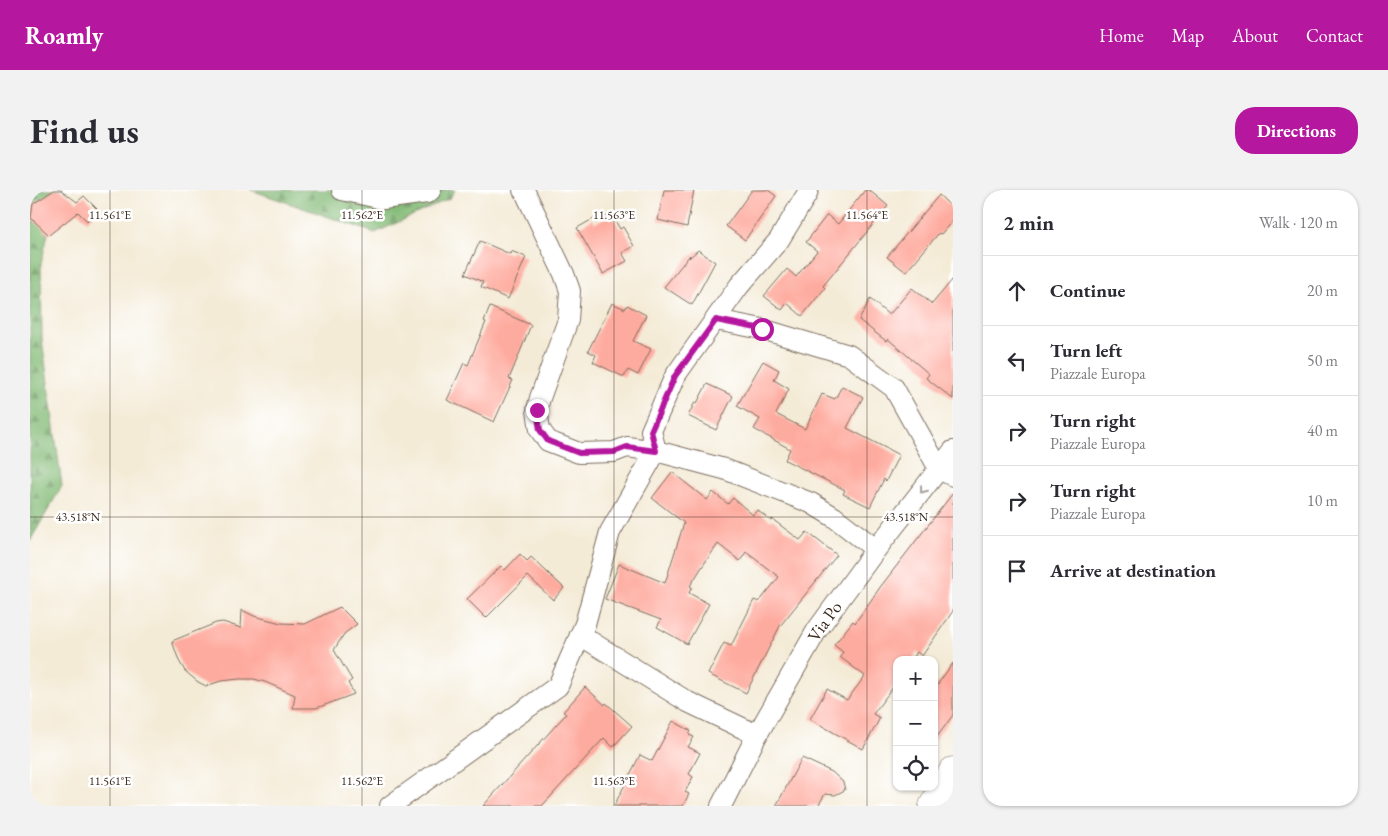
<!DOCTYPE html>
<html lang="en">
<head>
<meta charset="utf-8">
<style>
  body { margin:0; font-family:"EB Garamond",serif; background:#f2f2f3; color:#2b2b33 }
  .controls { position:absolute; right:15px; bottom:15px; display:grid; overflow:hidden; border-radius:10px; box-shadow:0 1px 4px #0004 }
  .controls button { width:45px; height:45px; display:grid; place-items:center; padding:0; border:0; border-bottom:1px solid #e1e1e2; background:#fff; color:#2b2b33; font:25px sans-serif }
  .stop { position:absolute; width:15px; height:15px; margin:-11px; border:4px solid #b5179e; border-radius:50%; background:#fff }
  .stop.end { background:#b5179e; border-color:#fff; box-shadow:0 1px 5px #0008 }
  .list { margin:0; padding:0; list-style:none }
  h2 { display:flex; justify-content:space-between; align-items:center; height:65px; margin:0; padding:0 20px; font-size:21px }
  h2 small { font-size:16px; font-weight:400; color:#7c7c81 }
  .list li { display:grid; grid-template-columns:32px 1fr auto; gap:15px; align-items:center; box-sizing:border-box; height:70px; padding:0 20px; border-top:1px solid #e1e1e2 }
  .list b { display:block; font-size:19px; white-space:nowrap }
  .list p { margin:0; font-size:16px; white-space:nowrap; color:#7c7c81 }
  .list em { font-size:16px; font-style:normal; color:#7c7c81 }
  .icon { flex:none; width:28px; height:28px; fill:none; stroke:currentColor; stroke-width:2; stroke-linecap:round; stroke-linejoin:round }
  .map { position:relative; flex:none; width:923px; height:616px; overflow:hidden; border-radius:20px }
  header { display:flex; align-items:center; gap:30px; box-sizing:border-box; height:70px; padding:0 25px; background:#b5179e; color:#fff }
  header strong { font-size:24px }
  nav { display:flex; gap:28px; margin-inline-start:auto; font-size:18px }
  .intro { display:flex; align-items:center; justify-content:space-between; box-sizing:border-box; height:120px; padding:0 30px }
  h1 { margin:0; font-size:35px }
  .button { padding:12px 22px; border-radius:20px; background:#b5179e; color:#fff; font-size:18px; font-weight:700 }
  main { display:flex; gap:30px; padding:0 30px }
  aside { flex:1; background:#fff; border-radius:20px; box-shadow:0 1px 4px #0004 }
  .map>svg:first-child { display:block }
  .forest { fill:url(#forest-firs); stroke:#60724a }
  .building { fill:#feab9f }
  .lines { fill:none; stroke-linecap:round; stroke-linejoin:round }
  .street-casing { stroke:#7c6e5f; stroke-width:22 }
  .secondary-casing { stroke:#7c6e5f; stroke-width:29 }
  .street { stroke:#fff; stroke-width:20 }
  .secondary { stroke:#fff; stroke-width:28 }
  .oneway { stroke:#a79f9a }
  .route { stroke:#b5179e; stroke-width:6 }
  .ticks { fill:none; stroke:#3b2a1e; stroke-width:1; stroke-opacity:0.45 }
  .labels { text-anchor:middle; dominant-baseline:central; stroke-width:5; stroke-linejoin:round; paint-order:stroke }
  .street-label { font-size:18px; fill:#3b2a1e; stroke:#fff }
  .ticks-label { font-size:12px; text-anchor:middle; fill:#3b2a1e; stroke:#fff; stroke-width:5; stroke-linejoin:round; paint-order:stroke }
</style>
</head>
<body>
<header>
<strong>Roamly</strong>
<nav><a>Home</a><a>Map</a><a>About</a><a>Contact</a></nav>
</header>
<div class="intro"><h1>Find us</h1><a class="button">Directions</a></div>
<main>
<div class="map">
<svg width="923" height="616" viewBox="0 0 923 616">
  <defs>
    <pattern id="forest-firs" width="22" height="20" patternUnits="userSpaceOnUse" patternTransform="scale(1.25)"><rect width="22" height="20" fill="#84bb77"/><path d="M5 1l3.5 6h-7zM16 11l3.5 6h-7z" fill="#6d9861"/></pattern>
  </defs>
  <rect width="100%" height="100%" fill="#fff"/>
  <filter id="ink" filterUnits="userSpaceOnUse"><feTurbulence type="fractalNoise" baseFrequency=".02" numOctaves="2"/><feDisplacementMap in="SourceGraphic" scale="10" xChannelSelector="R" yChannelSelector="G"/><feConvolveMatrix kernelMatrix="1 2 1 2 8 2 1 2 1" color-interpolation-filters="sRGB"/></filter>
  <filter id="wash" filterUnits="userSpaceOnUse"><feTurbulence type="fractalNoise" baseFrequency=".0096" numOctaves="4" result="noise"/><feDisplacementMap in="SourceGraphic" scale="20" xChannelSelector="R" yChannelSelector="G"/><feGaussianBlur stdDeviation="1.12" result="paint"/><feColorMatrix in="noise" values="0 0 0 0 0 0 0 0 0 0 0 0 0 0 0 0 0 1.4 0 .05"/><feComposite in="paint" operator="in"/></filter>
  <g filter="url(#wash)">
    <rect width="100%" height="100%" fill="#f4ebd7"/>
    <path class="forest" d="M0 0H28L11 74 12 149 32 296 0 351Z
      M221 0H425L420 8 345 43Z"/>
    <g id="blocks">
      <path class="building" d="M24 0H31L47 12 54 6 68 20 57 31 48 22 19 45 1 28 3 14Z
        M634 0H664L657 37 628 30Z
        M722 0H738L746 6 715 50 696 36Z
        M835 0H839L858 16 793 96 795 98 772 126 757 113 752 120 734 106 757 79 766 87 787 61 776 52 797 25 808 34Z
        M909 5 923 18V30L911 44 909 43 876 82 857 67Z
        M581 24 590 39 593 37 604 56 592 63 597 71 573 84 547 38 563 29 565 33Z
        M450 51 480 64 481 61 496 67 478 109 451 97 453 92 435 84Z
        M668 60 685 72 662 115 634 97 660 65 659 68Z
        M923 89V209L896 188 899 184 858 149 856 151 829 130 840 109 859 125 882 98 902 114Z
        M582 113 595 119 597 115 616 125 603 151 621 159 608 185 598 180 594 187 563 172 566 165 558 161Z
        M460 117 501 135 479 189 483 190 464 232 417 210 434 173 438 175 456 132 454 131Z
        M733 171 749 180 744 190 759 199 746 224 775 239 792 204 805 209 812 196 833 207 817 238 869 265 856 291 854 289 840 317 813 304 815 300 755 270 760 259 724 239 730 229 707 216Z
        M677 194 703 206 686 240 658 226 665 212 667 213Z
        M642 282 677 310 683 302 698 314 703 308 723 325 727 320 741 331 742 329 770 350 777 342 807 365 750 436 716 503 678 484 694 453 701 456 724 410 729 412 749 387 716 362 710 371 688 354 672 377 660 396 662 397 659 403 679 414 657 454 627 437 631 430 575 409 589 374 635 393 654 333 622 308Z
        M923 303V421L892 466 887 462 882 470H867V492L843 524 850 528 833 559 780 529 797 499 817 510 835 486 810 467 813 462 804 455 823 431 825 433 851 396Z
        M490 364 497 371 501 367 534 398 523 410 498 386 456 428 437 409 471 376 475 380Z
        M310 417 327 434 314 444 304 460 322 490 318 493 324 504 295 515 286 518H263L265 505 235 492 224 489H209L191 491 176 496 168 492 155 481 149 471 142 451 186 433 193 432 211 438 212 420 224 426 251 433 275 434Z
        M923 473V525L904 551V499Z
        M555 497 575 515 576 513 602 536 583 557 574 548 512 616H453L536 524 533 522Z
        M643 531 661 541 659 545 664 547 658 557 670 563 659 584 663 587 655 602 659 604 653 616H584L610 565 622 571Z
        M772 568 802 582 813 592 815 600 805 605 795 604 788 616H746Z"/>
    </g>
  </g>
  <g filter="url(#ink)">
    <use href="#blocks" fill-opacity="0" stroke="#7c6e5f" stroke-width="1"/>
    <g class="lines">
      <g class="street-casing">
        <g id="street">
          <path d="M312 0 353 9 397 3 401 0"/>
          <path d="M493 0 495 2 534 84 540 101 538 130 510 208 507 220 510 240 518 251 549 263 584 262 597 257 626 261 621 241 645 186 709 96 749 50 777 4 778 0"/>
          <path d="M686 130 732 139 819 165 864 198 909 279 923 286"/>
          <path d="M550 445 658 512 727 545"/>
          <path d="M360 616 528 496 555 434 580 342 626 261 694 279 781 313 804 327 839 354 844 362"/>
          <path id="s1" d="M691 616 727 545 787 440 844 362 923 261"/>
        </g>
      </g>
      <g class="secondary-casing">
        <path id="secondary" d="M903 616 923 581"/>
      </g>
      <use href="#street" class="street"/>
      <use href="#secondary" class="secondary"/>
    </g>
    <defs><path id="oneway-chevron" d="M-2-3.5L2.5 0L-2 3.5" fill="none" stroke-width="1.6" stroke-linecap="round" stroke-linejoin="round" transform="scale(1.25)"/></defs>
    <use class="oneway" href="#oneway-chevron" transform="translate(893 300) rotate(128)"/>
  </g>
  <g class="lines" filter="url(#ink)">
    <path class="route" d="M507 220 510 240 518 251 549 263 584 262 597 257 626 261 621 241 645 186 686 130 732 139"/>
  </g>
  <path class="ticks" d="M80 0V616M332 0V616M584 0V616M837 0V616M0 327H923"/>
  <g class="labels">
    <g class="street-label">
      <text stroke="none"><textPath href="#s1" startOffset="212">Via Po</textPath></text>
    </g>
  </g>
  <g class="ticks-label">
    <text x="80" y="29">11.561°E</text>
    <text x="332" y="29">11.562°E</text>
    <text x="584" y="29">11.563°E</text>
    <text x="837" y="29">11.564°E</text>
    <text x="48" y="331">43.518°N</text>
    <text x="876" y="331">43.518°N</text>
    <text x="80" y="595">11.561°E</text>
    <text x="332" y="595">11.562°E</text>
    <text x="584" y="595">11.563°E</text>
  </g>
</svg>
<div class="controls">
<button>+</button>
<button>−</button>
<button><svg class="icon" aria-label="locate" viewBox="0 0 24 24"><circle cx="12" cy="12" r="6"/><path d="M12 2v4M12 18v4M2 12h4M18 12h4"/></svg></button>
</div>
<div class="stop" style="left:732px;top:139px"></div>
<div class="stop end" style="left:507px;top:220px"></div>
</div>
<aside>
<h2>2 min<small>Walk · 120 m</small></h2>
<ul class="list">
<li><svg class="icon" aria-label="ahead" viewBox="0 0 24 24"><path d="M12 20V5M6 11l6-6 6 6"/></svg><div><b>Continue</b></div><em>20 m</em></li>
<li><svg class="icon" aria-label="left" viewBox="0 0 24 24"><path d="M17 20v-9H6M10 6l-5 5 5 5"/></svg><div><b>Turn left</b><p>Piazzale Europa</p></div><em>50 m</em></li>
<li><svg class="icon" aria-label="right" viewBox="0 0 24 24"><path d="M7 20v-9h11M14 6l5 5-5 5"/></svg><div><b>Turn right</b><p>Piazzale Europa</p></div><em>40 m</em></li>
<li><svg class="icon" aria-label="right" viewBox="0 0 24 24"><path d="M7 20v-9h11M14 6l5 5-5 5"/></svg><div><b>Turn right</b><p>Piazzale Europa</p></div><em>10 m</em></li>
<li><svg class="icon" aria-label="arrive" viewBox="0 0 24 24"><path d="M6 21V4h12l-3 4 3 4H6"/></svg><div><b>Arrive at destination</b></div></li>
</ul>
</aside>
</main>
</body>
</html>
